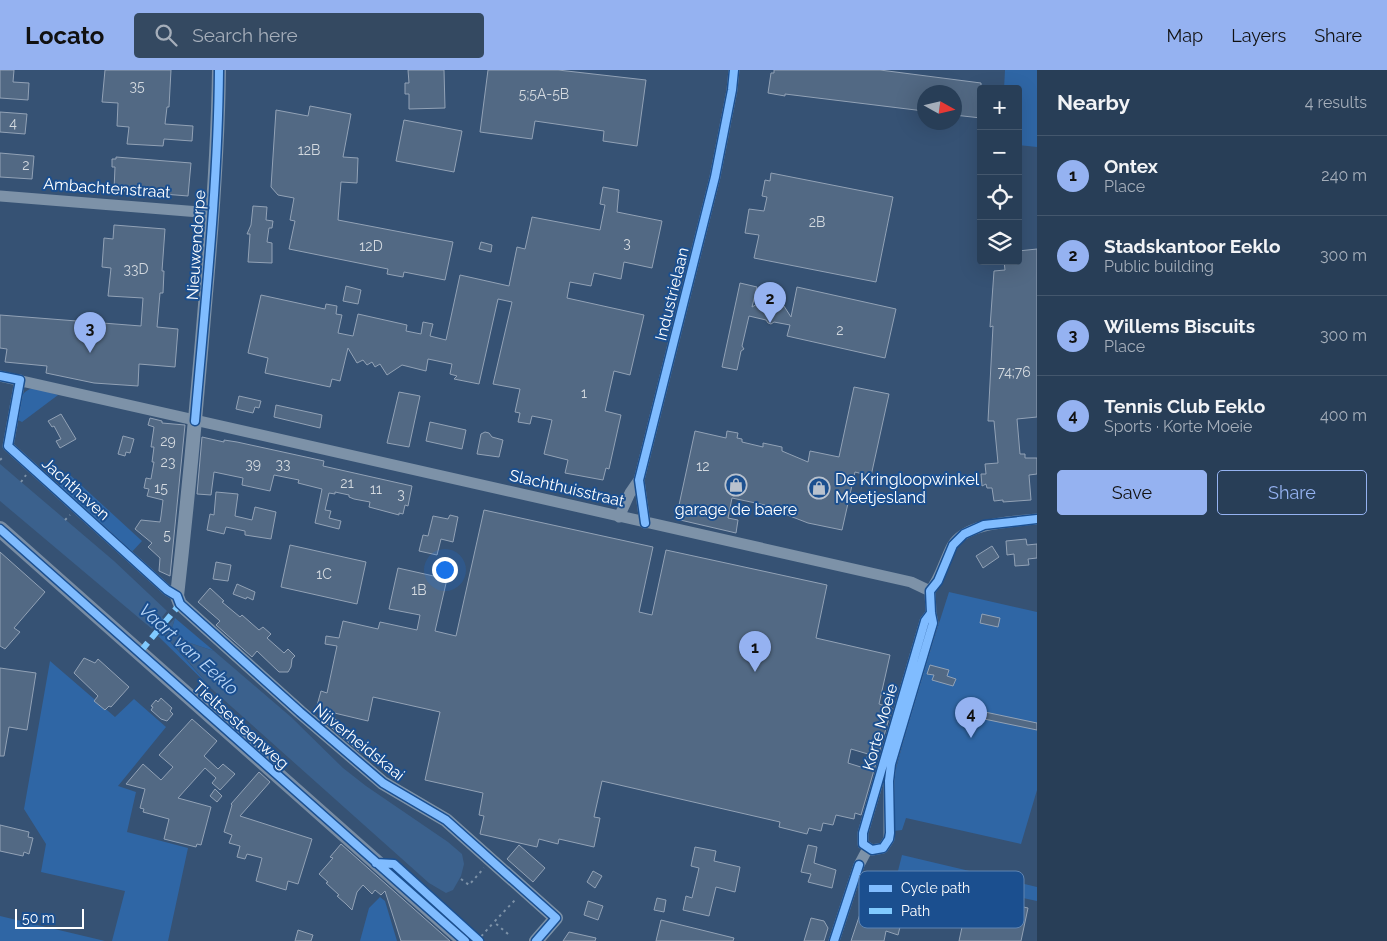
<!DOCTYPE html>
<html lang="en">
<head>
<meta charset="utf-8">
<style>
  body { margin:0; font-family:Raleway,sans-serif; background:#344961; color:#f1f3f6 }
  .controls { position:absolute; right:15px; top:15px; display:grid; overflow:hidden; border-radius:5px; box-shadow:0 5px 20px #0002 }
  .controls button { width:45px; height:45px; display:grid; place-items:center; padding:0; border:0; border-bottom:1px solid #44576d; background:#283e57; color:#f1f3f6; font:25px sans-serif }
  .compass { position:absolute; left:917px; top:15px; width:45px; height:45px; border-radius:50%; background:#283e57; box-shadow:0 5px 20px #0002; rotate:98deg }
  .scale { position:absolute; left:15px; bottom:12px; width:69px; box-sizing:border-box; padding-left:5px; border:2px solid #fff; border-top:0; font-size:14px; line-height:18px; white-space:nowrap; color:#fff; -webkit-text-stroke:4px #1b4f8f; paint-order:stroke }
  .you { position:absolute; left:444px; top:499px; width:18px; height:18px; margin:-12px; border:4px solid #fff; border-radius:50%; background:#1a73e8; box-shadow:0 0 0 8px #1a73e833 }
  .badge { display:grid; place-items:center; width:32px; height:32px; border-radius:50%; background:#95b2f1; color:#111; font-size:16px; font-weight:700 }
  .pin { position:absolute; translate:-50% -41px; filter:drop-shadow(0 1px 2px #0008) }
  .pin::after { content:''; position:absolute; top:26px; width:18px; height:15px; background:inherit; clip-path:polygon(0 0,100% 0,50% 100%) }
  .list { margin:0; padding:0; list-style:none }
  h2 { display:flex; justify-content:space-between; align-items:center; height:65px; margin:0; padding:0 20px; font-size:21px }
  h2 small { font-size:16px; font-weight:400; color:#a5aeba }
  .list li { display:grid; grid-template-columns:32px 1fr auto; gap:15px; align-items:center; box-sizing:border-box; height:80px; padding:0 20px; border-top:1px solid #44576d }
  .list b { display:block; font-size:19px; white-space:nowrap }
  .list p { margin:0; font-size:16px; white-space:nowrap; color:#a5aeba }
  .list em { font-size:16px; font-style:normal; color:#a5aeba }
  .actions { display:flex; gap:10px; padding:15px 20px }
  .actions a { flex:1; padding:11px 0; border:1px solid #95b2f1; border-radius:5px; text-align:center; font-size:18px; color:#95b2f1 }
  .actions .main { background:#95b2f1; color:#111 }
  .icon { flex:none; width:28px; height:28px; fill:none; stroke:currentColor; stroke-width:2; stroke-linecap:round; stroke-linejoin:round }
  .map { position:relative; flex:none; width:1037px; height:871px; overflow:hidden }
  header { display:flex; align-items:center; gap:30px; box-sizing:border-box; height:70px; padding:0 25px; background:#95b2f1; color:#111 }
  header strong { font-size:24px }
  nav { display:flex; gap:28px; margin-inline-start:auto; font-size:18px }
  .search { width:350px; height:45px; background:#344961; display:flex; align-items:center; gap:12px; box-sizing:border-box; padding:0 18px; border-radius:5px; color:#a5aeba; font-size:19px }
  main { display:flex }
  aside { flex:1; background:#283e57 }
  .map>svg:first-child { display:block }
  .green { fill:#2f66a5 }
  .water { fill:#3b618d }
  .building { fill:#526984; stroke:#92a2b6; fill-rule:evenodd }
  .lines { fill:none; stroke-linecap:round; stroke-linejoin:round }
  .path { stroke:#7d92a8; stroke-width:2; stroke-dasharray:2.5 4; stroke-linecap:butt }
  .minor { stroke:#7d92a8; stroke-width:11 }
  .tertiary { stroke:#7d92a8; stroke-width:14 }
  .secondary { stroke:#798da4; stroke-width:16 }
  .quiet { stroke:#80caff; stroke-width:6; stroke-dasharray:12 6; stroke-linecap:butt }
  .cycleway-casing { stroke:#1b4f8f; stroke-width:11 }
  .cycleway { stroke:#80bcff; stroke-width:8 }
  .labels { text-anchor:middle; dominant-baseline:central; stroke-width:4; stroke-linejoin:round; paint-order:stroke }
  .number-label { font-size:14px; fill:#d4dae0 }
  .street-label { font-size:16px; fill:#fff; stroke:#1b4f8f }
  .poi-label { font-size:16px; fill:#fff; stroke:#1b4f8f; text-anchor:start }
  .water-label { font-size:18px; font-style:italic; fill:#b5d3f5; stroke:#1b4f8f }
  .key { fill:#1b4f8f; stroke:#5f84b1; stroke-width:1 }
  .key-label { font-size:14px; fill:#fff }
</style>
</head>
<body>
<header>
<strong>Locato</strong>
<div class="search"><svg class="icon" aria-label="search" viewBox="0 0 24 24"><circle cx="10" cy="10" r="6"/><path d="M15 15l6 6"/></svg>Search here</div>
<nav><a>Map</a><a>Layers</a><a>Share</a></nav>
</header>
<main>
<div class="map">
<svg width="1037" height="871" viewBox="0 0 1037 871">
  <rect width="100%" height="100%" fill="#365274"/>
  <path class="green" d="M1005 0H1037V77L1018 75V19H1004Z
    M35 318 58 325 22 352 16 349C20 335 18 320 35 318Z
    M70 405 142 471 129 485 56 419Z
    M949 522 1037 542V720L1021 774 906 748 902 760 893 761 892 713 917 622Z
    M175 548 214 581 187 572 172 558Z
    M163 564 214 621 158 566Z
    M50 591 115 647 134 629 166 657 118 716 136 722 127 762 188 778 168 871H112L125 821 41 802 46 774 24 739Z
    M902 785 1037 817V831L898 801Z
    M380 827 385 831 397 871H360L369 838Z
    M0 846 105 871H0Z"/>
  <path class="water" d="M0 394 114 491 167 541 162 547 169 554 175 548 172 558 187 572 214 581 291 647 343 698 366 716 448 772 462 784 464 794 461 806 453 820 446 823 429 813 214 621 164 564 158 566 163 560 156 555 152 559 0 431Z"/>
  <path class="building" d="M0 0H14L13 12 29 13 28 30 0 28Z
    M105 0H171L169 37H167L165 54 193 56 192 71 164 69 163 76 127 74 129 57 117 56 118 33 102 32Z
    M408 0H444L445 38 409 39V24H405V13H409Z
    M488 0H558L646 10 637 76 603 71 604 61 535 51 532 69 480 62Z
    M774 0H880L981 13V48L954 45V22H924V41L785 24V26L768 23 771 3H774Z
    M310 36 351 44 343 87 358 88 357 113 341 112 338 150 453 172 445 210 404 202 403 207 387 204 388 199 289 179 295 151 290 150 294 128 278 125 271 117 276 40 308 46Z
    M0 42 27 44 25 64 0 62Z
    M404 50 462 61 454 102 396 91Z
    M0 83 34 86 32 109 0 107Z
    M116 87 191 93 188 126 114 120 115 97H112V89H116Z
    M771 103 893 127 876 212 754 188 759 165 745 163 749 139 764 141 767 127 762 126 765 110 770 111Z
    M603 117 619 120 617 142 662 151 652 198 624 192 621 209 594 203 591 216 570 212 567 228 644 245 630 305 614 301 605 341 621 345 609 399 606 398 603 410 565 403 568 390 544 384 552 350 532 346 530 354 518 352 520 343 515 342 520 319 493 314 512 232 498 229 479 314 454 309 457 306 450 304 452 294 428 289 426 301 402 295 387 305 380 294 375 297 372 292 367 295 363 290 357 293 348 278 340 311 332 309 330 317 265 303 268 288 248 283 261 225 325 239 326 234 337 236 336 244 342 245 338 263 353 266 358 244 407 255 406 261 421 264 423 252 433 254 430 266 446 270 460 205 509 216 517 177 525 179 532 147 600 160 605 135 600 134Z
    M253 136 267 137 266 150 273 151 272 158H269L267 172 272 173V193L248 192 250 164H247L251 155Z
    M114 155 165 159 162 201H164L163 223H160L157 257 178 259 175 297 139 294 138 316 94 313 46 303 47 296 5 292 7 279 0 278V245L141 256 143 228 108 226 111 198 102 197 104 168 113 169Z
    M481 172 492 175 491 182 479 179Z
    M1037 179V347L1017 349 1020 384H1025V388H1037V404L1029 405 1031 430 1003 432V430L994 431 992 418H987L986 414 982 416 981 404H986L985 394 998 393 994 351H988L993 256 990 257 994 201 1005 200 1004 191H1018V181Z
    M740 213 757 217 752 237 766 229 774 228 782 233 791 247 797 217 896 239 885 288 787 266 790 255 774 252 771 254 768 253 766 250 749 246 742 276 744 279 741 281 737 300 722 297Z
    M346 216 361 220 358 234 343 231Z
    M854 317 889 324 871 406 855 402 842 460 808 453 777 441 764 438 765 435 732 428 728 448 738 450 736 463 676 449 695 361 726 368 727 361 738 363 737 368 742 369V372L763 377V373L782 377V381L808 392 810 381 839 387Z
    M399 322 420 326 409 377 387 373Z
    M239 326 261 331 259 338 255 337 253 343 236 339Z
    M276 335 322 345 320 358 274 347Z
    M61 344 76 369 60 378 56 371 61 369 54 356 52 357 48 351Z
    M150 348 162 351V353L185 355 170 506 159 501 160 488 148 477 152 473 135 459 141 450 160 452 161 446 163 430 147 426 149 419 144 418 146 408 151 409 154 392H152L154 377H151L154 357 148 355Z
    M430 352 466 360 462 379 426 371Z
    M485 362 489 363 492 367 503 370 499 387 477 384 481 364Z
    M123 366 134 369 130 383 126 382 125 386 118 384Z
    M202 367 224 372V370L237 372 324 391 323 396 412 416 408 436 405 435 403 444 399 443V445L369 437 370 432 354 429 349 427V425L335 422V424L329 423 325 440 331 441 329 448 341 451 339 459 315 453 322 419 298 413 299 410 274 405 270 421 242 415 243 408 214 402 211 425 197 424Z
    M216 422 238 424 235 446 252 450 255 437 276 442 271 469 245 465V461L226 457 224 464 207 460 210 444 214 445Z
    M484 440 653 477 639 542 652 545 666 480 827 515 816 568 890 585 879 634 892 638 861 745 855 743 854 749 836 745 833 755 823 753 821 761 809 758 807 764 779 757 780 752 602 711 594 747 600 748 594 777 559 769 558 774 539 769 537 777 480 764 484 746 479 745 483 723 425 710 440 642 373 627 368 651 326 641 366 676 361 683 318 646 322 640 316 639 321 621 327 623 337 576 325 574 326 566 339 568 343 551 378 559 380 552 417 560 420 545 389 539 398 498 447 509 435 561 456 566ZM851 679 868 684 864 698 848 693Z
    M450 445 458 447 453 472 441 469 437 485 419 481 423 465 428 466 433 446 448 449Z
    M1026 469 1027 475 1037 474V488L1028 489 1029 495 1015 496 1014 484 1007 485 1006 471Z
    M290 475 366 492 357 534 281 517Z
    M992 476 999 487 983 498 976 486Z
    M0 482 45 522 14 558 20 562 5 579 0 576Z
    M216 492 231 495 228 511 213 509Z
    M237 514 255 522 253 530 247 527 246 529 233 524Z
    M210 518 224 531 222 532 240 547 242 545 259 560 263 557 271 564 267 568 284 583 288 579 295 586 292 589 291 597 288 602H279L257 581 252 587 216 555 220 551 198 532Z
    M982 544 1000 548 998 557 980 553Z
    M84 588 95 593 98 589 129 617 111 637 109 636 105 640 94 631 98 626 74 603Z
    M930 595 949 600 947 606 956 609 953 616 932 610 934 605 927 604Z
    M0 598 36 603 27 660 9 657 4 686H0Z
    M161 628 172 638 170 641 173 644 167 651 161 649 151 640 153 637 151 636 156 630 158 632Z
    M985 642 1037 653V660L984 649Z
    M192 649 217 671 204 686 218 699 223 694 235 704 220 720 212 713 216 708 205 698 178 728 211 737 201 775 197 774 196 777 164 769 169 749 143 742 144 739 140 738 145 719 126 714 143 694 161 710 173 697 159 685Z
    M259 702 270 712 240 746 312 769 298 814 288 811 286 820 256 811 262 788 247 784 245 789 237 787 240 776 229 773 232 765 224 762 232 735 231 734Z
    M215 719 222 726 217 732 210 726Z
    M0 755 29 762 28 767 33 768 29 784 24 782 23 786 0 781Z
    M341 774 450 871H401L385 821 381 825 375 820 372 824 363 815 357 822 352 840 346 834 337 826 339 825 326 813 328 812 319 804 333 788 330 787Z
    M519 775 545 798 533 812 507 789Z
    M808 775 817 777 814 793 836 800 832 818 808 812 811 804 801 802Z
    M695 777 716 781 714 791 740 797 735 822 716 817 709 846 683 840 686 826 692 828 699 798 691 796Z
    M593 801 602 806 595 818 587 812Z
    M969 825 1028 838 1021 871H959Z
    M657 828 666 830 664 842 654 840Z
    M588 831 603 836 598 850 584 845Z
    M860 844 900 857 898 865 886 861 884 871H851Z
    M811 848 824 851 828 858 824 871H804Z
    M661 850 734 868 733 871H656Z
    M298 860 313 865 311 871H295Z
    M569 862 596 868 595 871H563Z"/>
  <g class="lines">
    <path class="path" d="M0 390 4 386
      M21 412 26 405
      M65 450 70 445
      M461 809 469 815 484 798
      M508 864 494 852 516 829
      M477 871 494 852"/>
    <path class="minor" d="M0 126 212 143
      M0 306 911 512 930 521
      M20 310 8 376 167 520 177 526
      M619 447 630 423 639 410
      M645 453 639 410 715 107 732 20 734 0
      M930 521 931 543 933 553 891 694 889 711V769L883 778 872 780 863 774V763L925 551 931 543
      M930 521C941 507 944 491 952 476 966 452 1012 452 1037 449
      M834 871 859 795 868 778"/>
    <path class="tertiary" d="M219 0C218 78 212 157 205 235 197 332 188 429 177 526L180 534 300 642 383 713 446 750 556 848 536 871"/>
    <path class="secondary" d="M0 459 465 871"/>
    <path class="quiet" d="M140 582 180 534"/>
    <g class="cycleway-casing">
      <path id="cycleway" d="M0 306 20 310 8 376 167 520 177 526 180 534 300 642 383 713 446 750 556 848 536 871
        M195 351C205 234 218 117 219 0
        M645 453 639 410 715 107 732 20 734 0
        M0 459 465 871
        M931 543 925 551 863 763V774L872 780 883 778 889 769 890 763 889 711 891 694 933 553 931 543 930 521 938 511 953 475 964 464 984 455 1037 449
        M376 793 394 794 479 871
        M834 871 859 795"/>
    </g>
    <use href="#cycleway" class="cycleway"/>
  </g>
  <defs>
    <g id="shop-ring" transform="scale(1.125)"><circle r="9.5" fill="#1b4f8f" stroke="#b9c2ce" stroke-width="1.5"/><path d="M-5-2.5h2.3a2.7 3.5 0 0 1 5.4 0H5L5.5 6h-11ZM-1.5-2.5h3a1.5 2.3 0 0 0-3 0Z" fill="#b9c2ce"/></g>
  </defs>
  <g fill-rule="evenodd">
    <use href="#shop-ring" x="736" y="415"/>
    <use href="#shop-ring" x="819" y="418"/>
  </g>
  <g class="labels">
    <g class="number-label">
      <text x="137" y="16">35</text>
      <text x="544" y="24">5;5A-5B</text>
      <text x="13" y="53">4</text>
      <text x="309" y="80">12B</text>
      <text x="26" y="95">2</text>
      <text x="817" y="152">2B</text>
      <text x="627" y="173">3</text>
      <text x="371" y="176">12D</text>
      <text x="136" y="199">33D</text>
      <text x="840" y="260">2</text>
      <text x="1014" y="302">74;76</text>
      <text x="584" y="323">1</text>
      <text x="168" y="371">29</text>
      <text x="168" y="392">23</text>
      <text x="253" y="394">39</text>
      <text x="283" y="394">33</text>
      <text x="703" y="396">12</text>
      <text x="347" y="413">21</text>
      <text x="161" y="418">15</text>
      <text x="376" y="419">11</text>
      <text x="401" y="424">3</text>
      <text x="167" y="465">5</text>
      <text x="324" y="504">1C</text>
      <text x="419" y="520">1B</text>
    </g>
    <g class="street-label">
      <text transform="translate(107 118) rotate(4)">Ambachtenstraat</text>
      <text transform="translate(196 175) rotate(-86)">Nieuwendorpe</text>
      <text transform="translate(672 224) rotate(-76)">Industrielaan</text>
      <text transform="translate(567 418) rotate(13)">Slachthuisstraat</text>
      <text transform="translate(76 419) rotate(42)">Jachthaven</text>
      <text transform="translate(241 655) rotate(42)">Tieltsesteenweg</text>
      <text transform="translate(880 657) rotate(-74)">Korte Moeie</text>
      <text transform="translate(359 672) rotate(39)">Nijverheidskaai</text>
    </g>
    <g class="poi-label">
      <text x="835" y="409">De Kringloopwinkel<tspan x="835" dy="18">Meetjesland</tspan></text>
      <text x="736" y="439" text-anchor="middle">garage de baere</text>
    </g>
    <g class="water-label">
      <text transform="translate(189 579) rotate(42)">Vaart van Eeklo</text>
    </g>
  </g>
  <rect x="859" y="801" width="165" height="57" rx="8" class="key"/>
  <rect x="869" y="815" width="23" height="7" fill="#80bcff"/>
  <rect x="869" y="838" width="23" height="6" fill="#80caff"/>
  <g class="key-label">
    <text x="901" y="823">Cycle path</text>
    <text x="901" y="846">Path</text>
  </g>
</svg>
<div class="controls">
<button>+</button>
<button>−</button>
<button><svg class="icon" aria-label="locate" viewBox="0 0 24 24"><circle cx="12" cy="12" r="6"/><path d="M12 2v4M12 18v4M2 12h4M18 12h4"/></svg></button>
<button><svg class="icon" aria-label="layers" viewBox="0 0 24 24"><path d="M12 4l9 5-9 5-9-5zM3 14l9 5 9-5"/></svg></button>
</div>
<svg class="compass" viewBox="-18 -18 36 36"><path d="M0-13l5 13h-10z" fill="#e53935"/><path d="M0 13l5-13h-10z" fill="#a5aeba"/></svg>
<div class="scale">50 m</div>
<div class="you"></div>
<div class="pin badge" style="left:755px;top:602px">1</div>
<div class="pin badge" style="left:770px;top:253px">2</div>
<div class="pin badge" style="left:90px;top:283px">3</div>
<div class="pin badge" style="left:971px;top:668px">4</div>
</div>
<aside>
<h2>Nearby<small>4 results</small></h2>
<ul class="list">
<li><span class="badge">1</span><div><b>Ontex</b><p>Place</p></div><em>240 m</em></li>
<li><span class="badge">2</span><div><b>Stadskantoor Eeklo</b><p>Public building</p></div><em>300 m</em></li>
<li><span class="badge">3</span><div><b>Willems Biscuits</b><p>Place</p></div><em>300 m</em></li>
<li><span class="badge">4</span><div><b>Tennis Club Eeklo</b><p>Sports · Korte Moeie</p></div><em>400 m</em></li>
</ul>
<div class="actions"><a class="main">Save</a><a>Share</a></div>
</aside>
</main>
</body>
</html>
